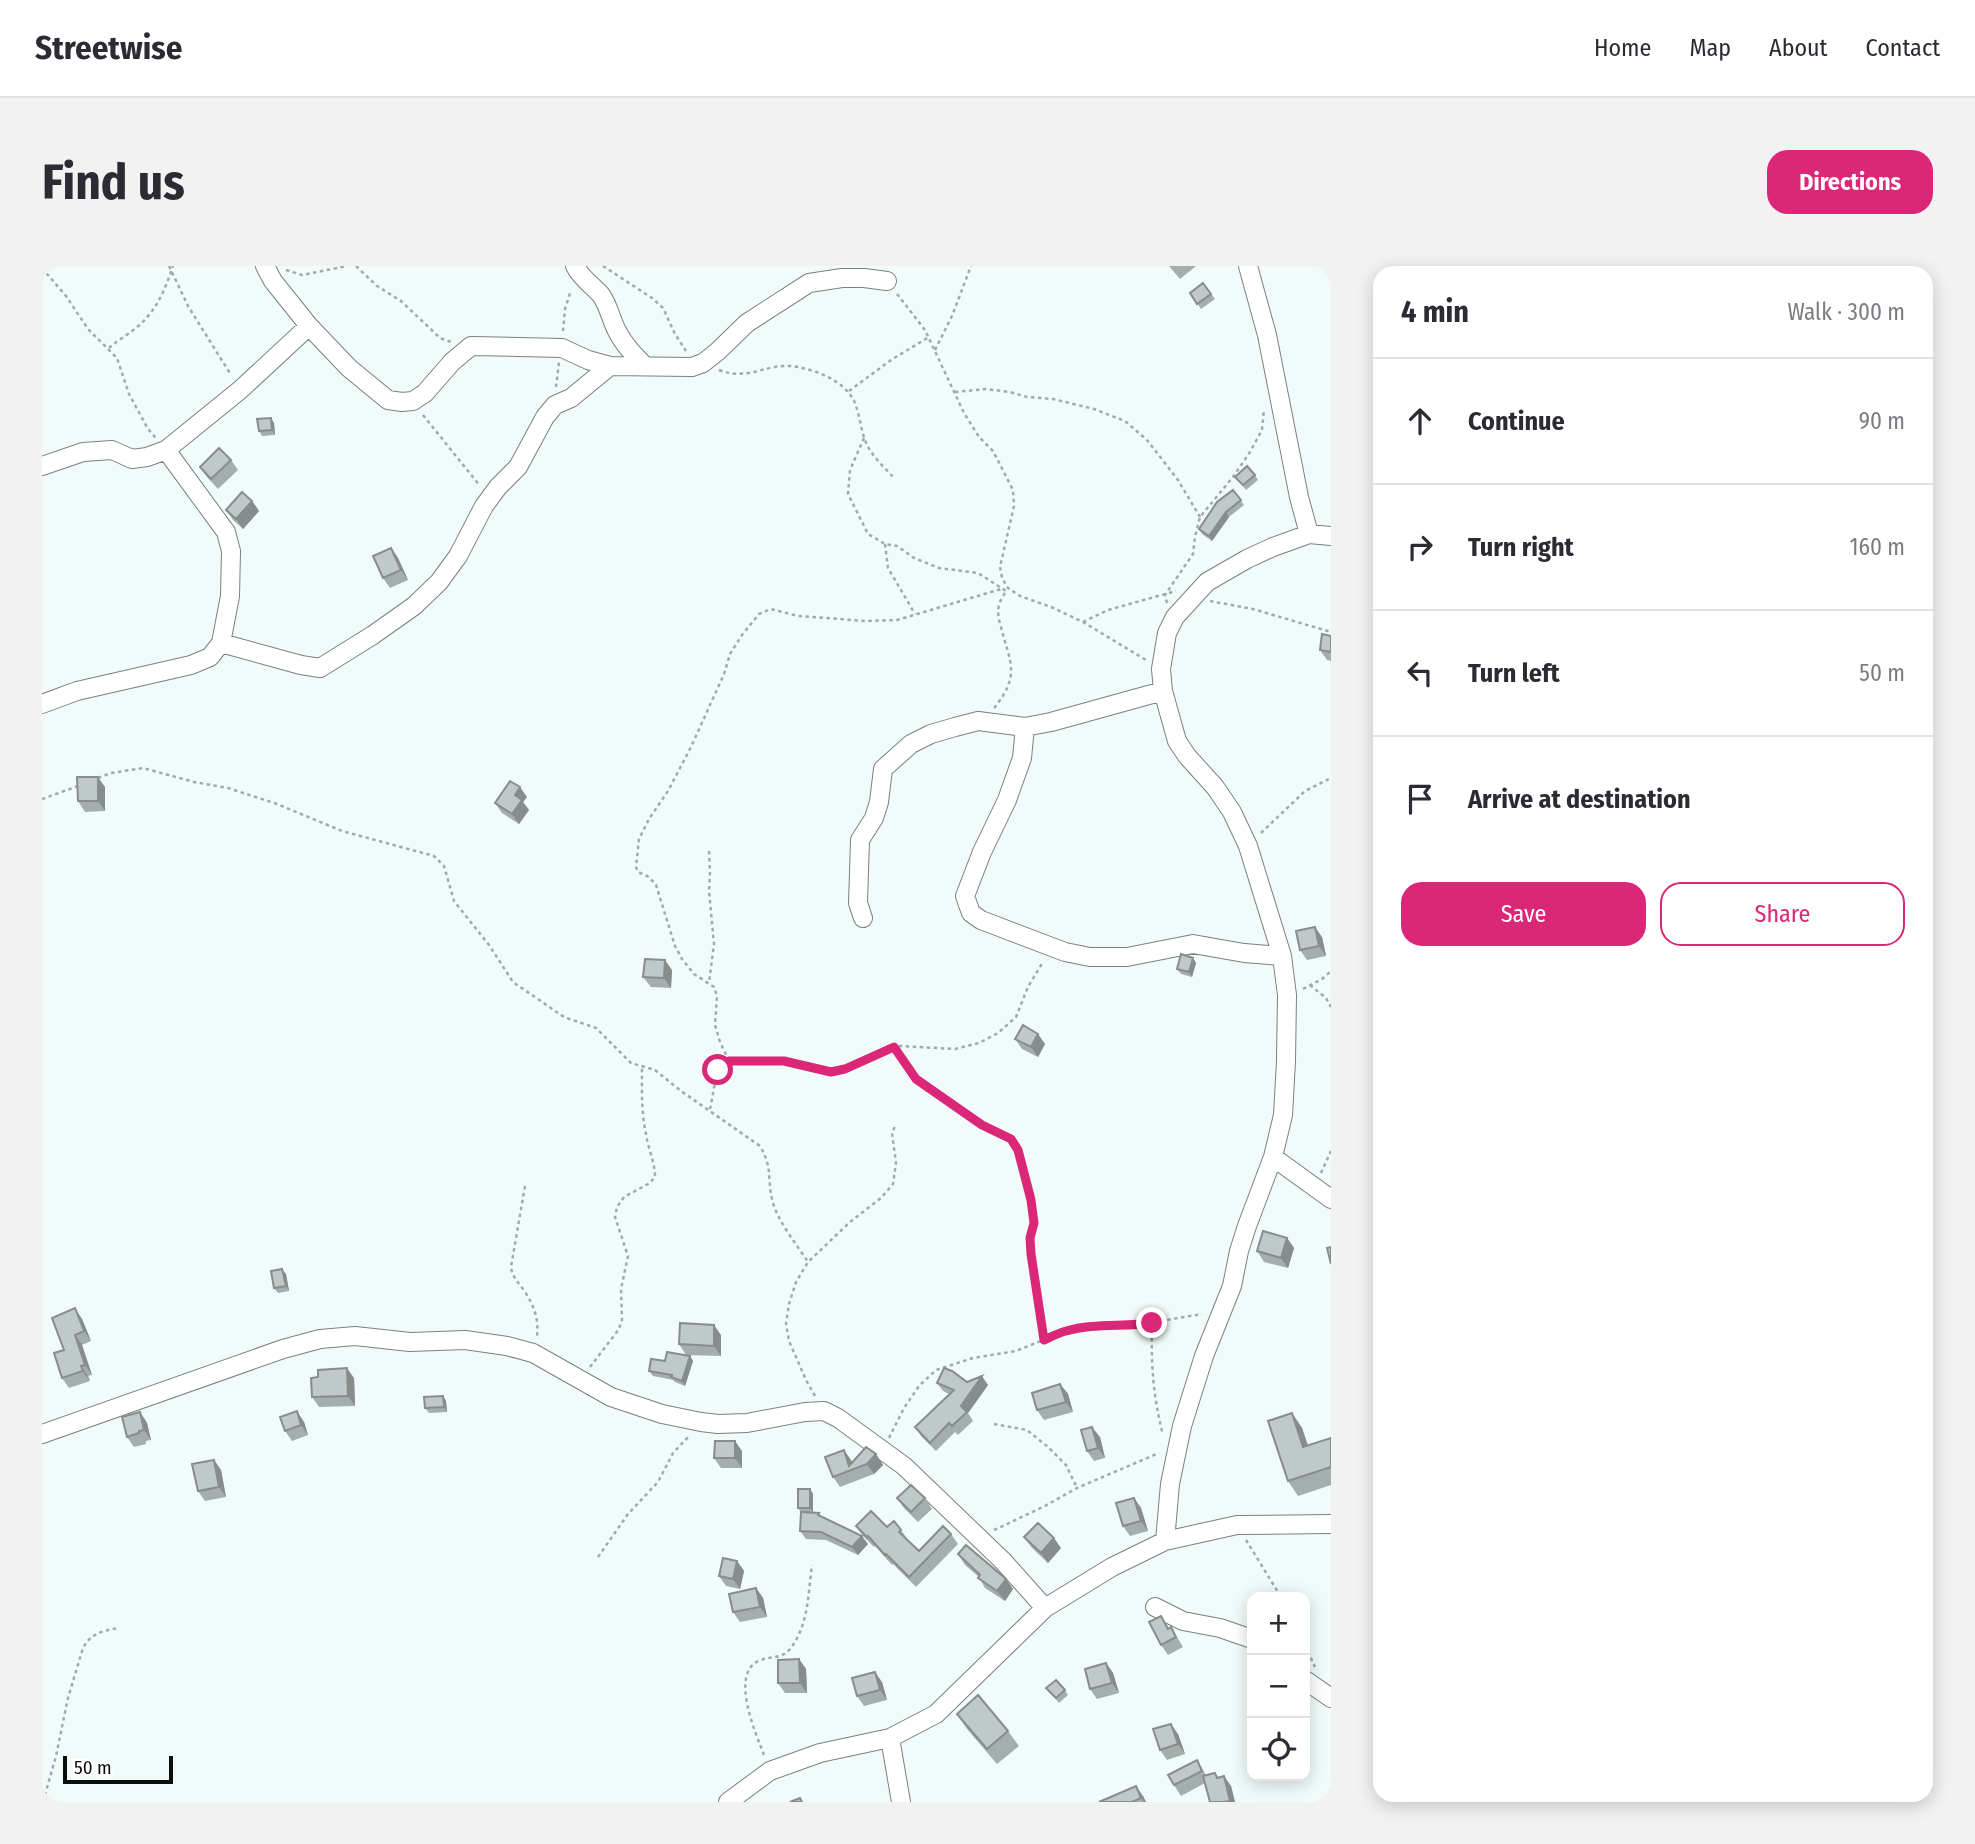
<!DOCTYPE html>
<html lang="en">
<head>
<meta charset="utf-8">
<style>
  body { margin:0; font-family:"Fira Sans Condensed",sans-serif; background:#f2f2f3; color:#2b2b33 }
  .controls { position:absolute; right:21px; bottom:21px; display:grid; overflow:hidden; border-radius:14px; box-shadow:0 4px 18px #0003 }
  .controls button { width:63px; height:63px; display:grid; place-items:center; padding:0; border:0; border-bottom:2px solid #e1e1e2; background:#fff; color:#2b2b33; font:35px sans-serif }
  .scale { position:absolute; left:21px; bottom:18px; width:110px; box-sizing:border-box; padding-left:7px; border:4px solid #0a0e0d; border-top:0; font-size:19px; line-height:24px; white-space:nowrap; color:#0a0e0d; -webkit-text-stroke:5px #fff; paint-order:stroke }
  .stop { position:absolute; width:21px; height:21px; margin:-16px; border:5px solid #db2777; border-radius:50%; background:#fff }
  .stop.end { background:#db2777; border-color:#fff; box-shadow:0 2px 7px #0008 }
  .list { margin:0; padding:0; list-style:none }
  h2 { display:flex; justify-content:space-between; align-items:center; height:91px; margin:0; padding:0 28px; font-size:30px }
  h2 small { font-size:23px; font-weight:400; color:#7c7c81 }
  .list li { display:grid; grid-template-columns:46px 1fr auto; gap:21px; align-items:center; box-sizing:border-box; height:126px; padding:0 28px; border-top:2px solid #e1e1e2 }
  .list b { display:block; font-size:26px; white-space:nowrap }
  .list em { font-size:23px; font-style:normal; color:#7c7c81 }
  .actions { display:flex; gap:14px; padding:21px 28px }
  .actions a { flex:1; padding:16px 0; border:2px solid #db2777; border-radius:21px; text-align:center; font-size:24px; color:#db2777 }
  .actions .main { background:#db2777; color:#fff }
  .icon { flex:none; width:38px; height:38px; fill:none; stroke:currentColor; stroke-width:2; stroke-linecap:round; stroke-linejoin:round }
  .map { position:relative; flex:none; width:1289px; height:1536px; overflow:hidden; border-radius:21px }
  header { display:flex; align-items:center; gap:42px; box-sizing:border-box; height:98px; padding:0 35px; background:#fff; border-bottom:2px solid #e1e1e2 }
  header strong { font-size:33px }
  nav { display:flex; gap:38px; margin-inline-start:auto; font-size:24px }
  .intro { display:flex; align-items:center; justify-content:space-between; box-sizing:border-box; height:168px; padding:0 42px }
  h1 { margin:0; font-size:49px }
  .button { padding:18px 32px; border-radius:21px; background:#db2777; color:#fff; font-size:24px; font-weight:700 }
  main { display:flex; gap:42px; padding:0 42px }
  aside { flex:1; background:#fff; border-radius:21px; box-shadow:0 4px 18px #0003 }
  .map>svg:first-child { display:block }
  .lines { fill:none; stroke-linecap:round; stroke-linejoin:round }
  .street-casing { stroke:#788280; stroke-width:20 }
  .path { stroke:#a1aaa8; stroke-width:2.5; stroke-dasharray:3.5 3.5; stroke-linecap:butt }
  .street { stroke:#fff; stroke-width:18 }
  .wall { fill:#a4aeac }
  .shaded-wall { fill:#868d8c }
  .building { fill:#bfcac8; stroke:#868d8c; stroke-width:2 }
  .route { stroke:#db2777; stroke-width:9 }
</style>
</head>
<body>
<header>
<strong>Streetwise</strong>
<nav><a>Home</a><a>Map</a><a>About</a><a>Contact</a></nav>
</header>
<div class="intro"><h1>Find us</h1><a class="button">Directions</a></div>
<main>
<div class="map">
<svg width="1289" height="1536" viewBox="0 0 1289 1536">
  <rect width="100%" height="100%" fill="#f1fcfa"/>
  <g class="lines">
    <g class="street-casing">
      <path id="street" d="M223 0 231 15 267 60 307 102 346 134 360 136 371 135 383 127 410 96 429 80 520 82 546 94 568 100 650 101 661 97 675 86 705 57 767 17 800 12H822L845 15
        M533 0C539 12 550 19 559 29 567 40 569 54 575 65 582 79 593 90 603 100
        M1206 0 1225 69 1257 231 1267 268
        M0 200 41 186 70 184 90 193 105 191 124 184 198 124 267 60
        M179 377 259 399 278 402 331 369 372 340 397 316 416 290 442 240 456 221 476 201 503 151 513 139 529 132 568 100
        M0 438 35 425 149 399 168 391 179 377 188 330 189 285 184 266 124 184
        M983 461 980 492 965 534 940 586 923 630 929 647 939 654 1023 686 1048 691H1085L1151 678 1202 687 1240 690
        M821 652 816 637 818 574 832 552 837 536 841 503 869 478 889 468 913 461 936 455 983 461 1009 456 1121 425
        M1231 891 1289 933
        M0 1168 241 1083 278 1073 313 1070 368 1076 423 1074 465 1080 491 1087 569 1131 620 1148 659 1156 676 1158 705 1157 763 1146 782 1145 796 1152 862 1200 961 1295 1003 1342
        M1123 1275 1128 1218 1140 1160 1162 1090 1190 1020 1197 985 1205 960 1231 891 1241 849 1244 795 1245 729 1240 690 1206 580 1190 546 1173 521 1145 490 1135 475 1121 425 1119 403 1125 367 1133 351 1165 316 1205 293 1231 281 1267 268 1289 270
        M1113 1341 1141 1355 1178 1362 1210 1373
        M1263 1414 1289 1432
        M848 1472 859 1536
        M686 1536 728 1505 778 1487 848 1472 894 1448 1003 1342 1070 1301 1123 1275 1195 1259 1289 1258"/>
    </g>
    <path class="path" d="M127 0 146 40 189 109
      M314 0 335 20 359 35 398 72 409 76
      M561 0 610 32 621 42 633 68 644 85
      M0 2 24 30 46 63 75 92 87 128 106 163 114 172
      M244 4 260 9 305 0
      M855 28 883 64 922 147 937 171 951 185 971 224 972 240 958 301 960 312 966 322 978 330 1009 341 1041 356 1104 394
      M521 65 523 43 529 24
      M67 82C75 75 85 69 94 62 114 46 123 24 131 0
      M893 84 910 50 929 0
      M677 104C709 116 725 95 756 101 777 105 804 116 813 137 818 150 819 166 825 179 831 191 843 202 852 212
      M514 121 517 96
      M807 125 849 94 887 71
      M913 126 944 123 968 126 985 131 1011 133 1052 143 1083 155 1105 174 1136 214 1158 251
      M381 149 438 220
      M822 172 808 204 806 228 826 268 843 278 855 280 872 292 897 302 936 307 964 325
      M843 278 846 302 873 348
      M1168 335 1211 343 1289 366
      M1125 337 1123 329 1151 288 1153 271 1158 251 1191 211 1208 186 1220 164 1222 143
      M1041 356 1066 344 1134 325
      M952 442C979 409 968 397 959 361 957 355 955 346 957 339 958 334 962 329 964 325
      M56 512 69 507 101 502 152 516 186 522 235 538 300 565 392 590 402 600 412 635 447 679 471 716 522 751 554 762 589 797 613 804 639 825 718 880C731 902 725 911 730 933 734 953 755 979 766 996
      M0 533 36 520
      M1219 567 1263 525 1289 512
      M667 585 668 607 667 625 672 678 667 717
      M1268 719 1284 732 1289 741
      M1261 723 1280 713 1289 705
      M852 781 874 813 940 859 969 873 976 884 989 934 992 957 988 972 989 988 1002 1074
      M687 795 678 776 673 759 675 730 672 721 652 708 640 693 633 680 614 619 607 611 596 606 594 601 597 573 607 553 626 525 649 481 682 408 688 388 700 369 717 348 729 343 756 350 824 355 855 354 959 323
      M668 843C671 830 673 810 678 799L687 795H742L789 806 803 803 858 780 913 783 937 777 956 767 974 751 986 721 1001 696
      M1279 907 1289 885
      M483 920 469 1001C470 1011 477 1017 483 1026 492 1040 497 1053 495 1070
      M1110 1058C1109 1099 1111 1130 1121 1169
      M548 1101 577 1063 580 1054 579 1023 586 990 573 951 575 941 582 931 608 917 613 911C613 896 606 883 604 868 599 845 600 823 600 800
      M773 1130 764 1114 747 1075 744 1058 747 1038 754 1016 766 996 808 956 839 932 851 918 854 897 850 867 854 858
      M952 1158 985 1164 1006 1181 1024 1199 1035 1222
      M847 1172 862 1142 877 1120 894 1104 931 1092 974 1085 1026 1064 1064 1060H1089L1160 1048
      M952 1264 1003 1240 1035 1222 1117 1187
      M1204 1274 1239 1331
      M556 1291 586 1248 616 1216 631 1187 648 1169
      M1263 1379 1273 1401
      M722 1489C714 1468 686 1405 719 1394 730 1390 740 1393 748 1383 767 1359 766 1327 770 1299
      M1 1536 14 1490 26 1432 41 1382C49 1367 61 1365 76 1362"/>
    <use href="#street" class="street"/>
  </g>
  <path class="wall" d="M1127 0H1154L1138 13Z
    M1161 17 1173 33 1159 43 1148 27Z
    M232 157 233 169 220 170 217 165Z
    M189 194 196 204 176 223 165 211 158 201Z
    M1213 209 1216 214 1204 224 1193 211Z
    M1191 224 1202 239 1187 251 1170 275 1160 268 1157 263Z
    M210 235 217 245 201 263 191 254 184 244Z
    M349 282 356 292 366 314 348 322 341 312Z
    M1289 370V395L1285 394 1278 384Z
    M63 521V545L43 546 36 535Z
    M485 531 481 536 487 544 477 558 460 547 453 537Z
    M1280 671 1284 690 1265 694 1258 684Z
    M1151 692 1154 697 1150 711 1139 708 1135 703Z
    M630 704 629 722 609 721 601 711Z
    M973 773 1003 778 996 791 980 783Z
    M1245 972 1252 982 1246 1002 1222 996 1215 985Z
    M244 1008 247 1025 236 1027 232 1022Z
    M40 1053 49 1075 40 1079 50 1109 46 1110 48 1115 27 1122 20 1112 22 1084Z
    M679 1069V1090L644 1089 637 1078Z
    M648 1090 651 1095 643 1120 633 1116 631 1114 611 1110 607 1105 623 1095Z
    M276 1111 312 1112 313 1140 277 1141 270 1131Z
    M925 1116 946 1119 926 1147 931 1155 916 1169 913 1166 894 1185 879 1170 873 1161 907 1128 901 1125 895 1117Z
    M1018 1118 1026 1128 1031 1146 1002 1154 995 1144Z
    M401 1130 404 1135 405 1146 387 1147 383 1142Z
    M98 1146 105 1157 109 1174 104 1175V1178L92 1181 85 1171Z
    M1250 1147 1260 1162 1266 1179 1289 1172V1219L1256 1230 1246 1215Z
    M262 1156 266 1169 250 1175 243 1165Z
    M1058 1171 1063 1192 1052 1195 1045 1185Z
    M700 1185V1202H679L672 1192Z
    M834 1188 841 1199 832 1208 798 1221 791 1211 809 1194 810 1197Z
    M172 1194 179 1204 184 1231 163 1235 156 1225Z
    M768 1223 771 1228V1247H777L779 1250 826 1278 816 1289 784 1274 764 1273 758 1265 759 1246 756 1242Z
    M855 1232H883L890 1243 876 1256 862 1242Z
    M1092 1232 1099 1242 1106 1265 1088 1270 1081 1260Z
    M814 1260 845 1261 859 1264 866 1274 877 1285 909 1268 916 1278 874 1321 851 1298 850 1299 833 1280 832 1281 821 1270Z
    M982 1271 1019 1282 1006 1297 990 1282Z
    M916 1288 964 1313 971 1323 963 1335 943 1322 937 1311 923 1299Z
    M695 1295 702 1305 698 1323 684 1320 677 1310Z
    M714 1322 721 1332 725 1351 698 1356 691 1346Z
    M1129 1361 1141 1381 1126 1389 1119 1379 1127 1362Z
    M757 1393 764 1403 765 1427H743L736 1417Z
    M1064 1397 1071 1407 1077 1427 1055 1433 1048 1423Z
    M840 1416 845 1434 822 1440 815 1430Z
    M1004 1422 1023 1424 1026 1429 1017 1437Z
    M915 1448 966 1465 977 1480 955 1498 925 1463Z
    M1136 1468 1143 1488 1125 1494 1118 1484Z
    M1155 1494 1164 1509 1173 1507 1177 1512 1189 1520 1193 1536H1168L1163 1517 1139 1530 1132 1519Z
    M1101 1530 1104 1536H1057Z"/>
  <path class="shaded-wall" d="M229 152 232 157 233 169 230 164Z
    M210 235 217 245 201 263 194 253Z
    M1184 246 1187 251 1170 275 1167 270Z
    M349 282 356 292 366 314 359 304Z
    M56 511 63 521V545L56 535Z
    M478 521 485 531 481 536 487 544 477 558 470 548 473 529Z
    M1273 661 1280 671 1284 690 1277 680Z
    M1151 692 1154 697 1150 711 1147 706Z
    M623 694 630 704 629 722 622 712Z
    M996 768 1003 778 996 791 989 781Z
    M1245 972 1252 982 1246 1002 1239 992Z
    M240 1003 244 1008 247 1025 244 1020Z
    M33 1042 40 1053 49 1075 42 1065Z
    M672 1059 679 1069V1090L672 1080Z
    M33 1069 40 1079 50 1109 43 1099Z
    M648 1090 651 1095 643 1120 640 1115Z
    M39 1100 46 1110 48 1115 41 1105Z
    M305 1102 312 1112 313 1140 306 1130Z
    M940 1110 946 1119 926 1147 919 1140Z
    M1018 1118 1026 1128 1031 1146 1024 1136Z
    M401 1130 404 1135 405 1146 402 1141Z
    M255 1145 262 1156 266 1169 259 1159Z
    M98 1146 105 1157 109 1174 102 1164Z
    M1250 1147 1260 1162 1271 1196 1261 1181Z
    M1050 1161 1058 1171 1063 1192 1056 1182Z
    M693 1175 700 1185V1202L693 1192Z
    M802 1184 809 1194 812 1203 807 1200Z
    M834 1188 841 1199 832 1208 825 1198Z
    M172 1194 179 1204 184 1231 177 1221Z
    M768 1223 771 1228V1247L768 1242Z
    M1092 1232 1099 1242 1106 1265 1099 1255Z
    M820 1270 826 1278 816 1289 810 1281Z
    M1012 1272 1019 1282 1006 1297 999 1287Z
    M695 1295 702 1305 698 1323 691 1313Z
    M964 1313 971 1323 963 1335 955 1325Z
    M714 1322 721 1332 725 1351 718 1341Z
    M757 1393 764 1403 765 1427 758 1417Z
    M1064 1397 1071 1407 1077 1427 1070 1417Z
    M833 1406 840 1416 845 1434 838 1424Z
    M1129 1458 1136 1468 1143 1488 1136 1478Z
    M1182 1510 1189 1520 1193 1536H1189L1188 1535Z
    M1094 1520 1101 1530 1104 1536H1102L1099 1532Z"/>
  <path class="building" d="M1161 17 1169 28 1155 38 1148 27Z
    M229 152 230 164 217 165 215 153Z
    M177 182 189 194 169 213 158 201Z
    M1205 200 1213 209 1201 219 1193 211Z
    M1191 224 1199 234 1184 246 1167 270 1157 263 1175 236Z
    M200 226 210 235 194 253 184 244Z
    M349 282 359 304 341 312 331 290Z
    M1280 368 1289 370V386L1278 384Z
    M35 511H56V535H36Z
    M468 515 478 521 473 529 480 534 470 548 453 537Z
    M1273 661 1277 680 1258 684 1254 665Z
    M1139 688 1151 692 1147 706 1135 703Z
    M603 693 623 694 622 712 601 711Z
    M981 759 996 768 989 781 973 773Z
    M1221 965 1245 972 1239 992 1215 985Z
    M1289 981V998L1285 982Z
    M240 1003 244 1020 232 1022 229 1005Z
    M33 1042 42 1065 33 1069 43 1099 39 1100 41 1105 20 1112 12 1087 22 1084 10 1052Z
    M638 1057 672 1059V1080L637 1078Z
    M625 1086 648 1090 640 1115 629 1111 630 1109 607 1105 609 1093 623 1095Z
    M305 1102 306 1130 270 1131 269 1112 276 1111V1104Z
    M902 1102 910 1105 925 1116 940 1110 919 1140 925 1146 910 1160 907 1157 888 1177 873 1161 912 1124 895 1117Z
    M1018 1118 1024 1136 995 1144 990 1127Z
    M401 1130 402 1141 383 1142 382 1131Z
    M255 1145 259 1159 243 1165 238 1151Z
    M98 1146 102 1164 97 1165V1167L85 1171 80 1151Z
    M1250 1147 1261 1181 1289 1172V1201L1246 1215 1226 1155Z
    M1050 1161 1056 1182 1045 1185 1039 1164Z
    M673 1175H693V1192H672Z
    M824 1181 834 1188 825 1198 791 1211 783 1191 802 1184 807 1200Z
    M172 1194 177 1221 156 1225 150 1198Z
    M869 1219 883 1232 869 1246 855 1232Z
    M756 1223H768V1242H756Z
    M1092 1232 1099 1255 1081 1260 1074 1237Z
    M829 1245 845 1261 852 1255 859 1264 857 1266 877 1285 901 1260 909 1268 867 1311 844 1288 843 1289 826 1270 825 1271 814 1260Z
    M759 1246 777 1247 776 1249 820 1270 810 1281 779 1266 758 1265Z
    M996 1257 1012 1272 999 1287 982 1271Z
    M924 1279 964 1313 955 1325 936 1312 938 1309 916 1288Z
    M681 1292 695 1295 691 1313 677 1310Z
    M714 1322 718 1341 691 1346 687 1328Z
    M1119 1350 1126 1363 1129 1361 1134 1371 1119 1379 1107 1356Z
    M757 1393 758 1417H736V1394Z
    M1064 1397 1070 1417 1048 1423 1043 1403Z
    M833 1406 838 1424 815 1430 810 1412Z
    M1014 1414 1023 1424 1014 1432 1004 1422Z
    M936 1429 966 1465 945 1483 915 1448Z
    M1129 1458 1136 1478 1118 1484 1111 1463Z
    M1155 1494 1160 1505 1132 1519 1126 1509Z
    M1173 1507 1175 1512 1182 1510 1188 1535 1182 1536H1168L1161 1510Z
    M1094 1520 1099 1532 1090 1536H1057Z
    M758 1532 760 1536H748Z"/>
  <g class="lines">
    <path class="route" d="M676 804 678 799 687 795H742L789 806 803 803 852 781 874 813 940 859 969 873 976 884 989 934 992 957 988 972 989 988 1002 1074C1009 1071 1016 1067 1024 1065 1051 1057 1082 1061 1110 1057"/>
  </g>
</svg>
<div class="controls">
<button>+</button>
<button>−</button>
<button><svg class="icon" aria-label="locate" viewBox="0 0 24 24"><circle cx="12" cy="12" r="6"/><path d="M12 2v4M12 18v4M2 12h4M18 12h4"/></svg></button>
</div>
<div class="scale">50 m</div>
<div class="stop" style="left:676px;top:804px"></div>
<div class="stop end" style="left:1110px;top:1057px"></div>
</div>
<aside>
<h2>4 min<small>Walk · 300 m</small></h2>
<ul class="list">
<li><svg class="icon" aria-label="ahead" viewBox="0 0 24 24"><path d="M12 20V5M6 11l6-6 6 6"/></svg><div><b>Continue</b></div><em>90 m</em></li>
<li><svg class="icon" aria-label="right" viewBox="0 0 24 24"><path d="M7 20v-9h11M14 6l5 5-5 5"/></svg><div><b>Turn right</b></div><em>160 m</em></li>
<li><svg class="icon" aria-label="left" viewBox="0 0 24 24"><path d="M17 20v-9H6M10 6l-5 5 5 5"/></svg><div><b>Turn left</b></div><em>50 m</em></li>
<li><svg class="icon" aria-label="arrive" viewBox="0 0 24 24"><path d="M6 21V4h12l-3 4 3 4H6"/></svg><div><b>Arrive at destination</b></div></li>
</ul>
<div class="actions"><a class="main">Save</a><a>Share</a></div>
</aside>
</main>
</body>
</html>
